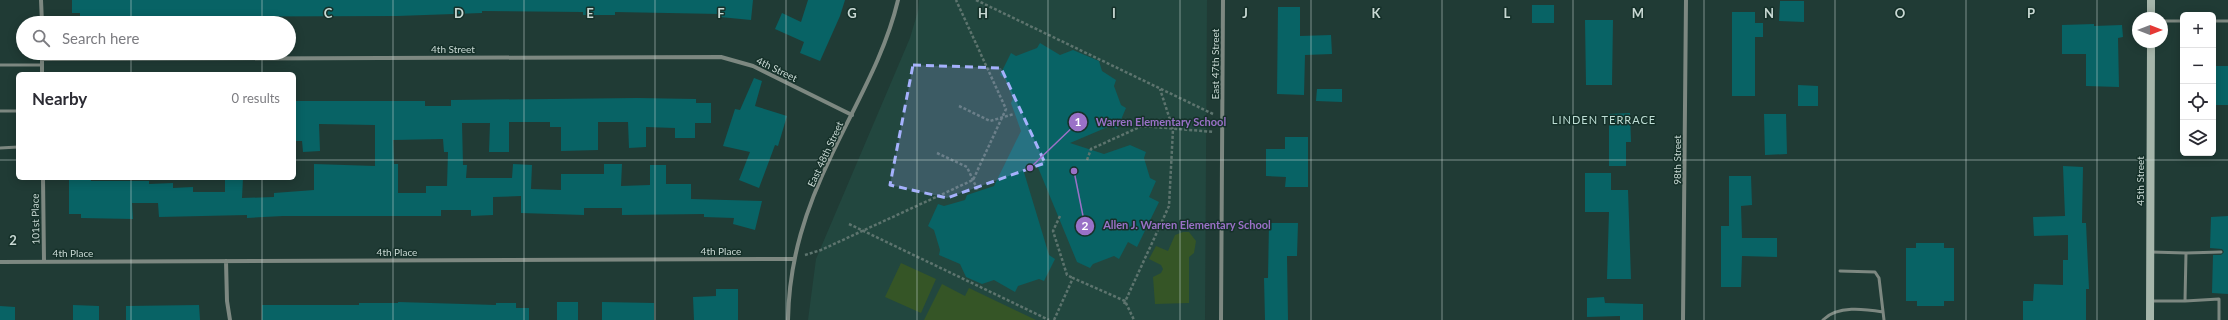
<!DOCTYPE html>
<html lang="en">
<head>
<meta charset="utf-8">
<style>
  body { margin:0; font-family:Lato,sans-serif; background:#f7f7f7; color:#2b2b33 }
  .controls { position:absolute; right:12px; top:12px; display:grid; overflow:hidden; border-radius:6px; box-shadow:0 2px 10px #0003 }
  .controls button { width:36px; height:36px; display:grid; place-items:center; padding:0; border:0; border-bottom:1px solid #e1e1e2; background:#fff; color:#2b2b33; font:20px sans-serif }
  .compass { position:absolute; left:2132px; top:12px; width:36px; height:36px; border-radius:50%; background:#fff; box-shadow:0 2px 10px #0003; rotate:90deg }
  .list { margin:0; padding:0; list-style:none }
  h2 { display:flex; justify-content:space-between; align-items:center; height:52px; margin:0; padding:0 16px; font-size:17px }
  h2 small { font-size:13px; font-weight:400; color:#7c7c81 }
  .icon { flex:none; width:22px; height:22px; fill:none; stroke:currentColor; stroke-width:2; stroke-linecap:round; stroke-linejoin:round }
  .map { position:relative; flex:none; width:2228px; height:320px; overflow:hidden }
  .search { position:absolute; background:#fff; box-shadow:0 2px 10px #0003; left:16px; top:16px; width:280px; height:44px; display:flex; align-items:center; gap:10px; box-sizing:border-box; padding:0 14px; border-radius:22px; color:#7c7c81; font-size:15px }
  .panel { position:absolute; background:#fff; box-shadow:0 2px 10px #0003; left:16px; top:72px; width:280px; height:108px; border-radius:6px }
  .map>svg:first-child { display:block }
  .built { fill:#22473f }
  .green { fill:#355526 }
  .building { fill:#086365; fill-rule:evenodd }
  .lines { fill:none; stroke-linecap:round; stroke-linejoin:round }
  .path { stroke:#5d746e; stroke-width:2.5; stroke-dasharray:3 2; stroke-linecap:butt }
  .service { stroke:#7d8881; stroke-width:3 }
  .minor { stroke:#7d8881; stroke-width:4 }
  .secondary { stroke:#a6b6ab; stroke-width:8 }
  .marked { fill:#a5b1fc; fill-opacity:0.2; stroke:#a5b1fc; stroke-width:3; stroke-dasharray:8 5; stroke-linejoin:round }
  .grid { fill:none; stroke:#c8d8d3; stroke-width:1; stroke-opacity:0.55 }
  .labels { text-anchor:middle; dominant-baseline:central; stroke-width:3; stroke-linejoin:round; paint-order:stroke }
  .street-label { font-size:10px; fill:#c8d8d3; stroke:#16312a }
  .neighbourhood-label { font-size:11px; letter-spacing:1px; fill:#beded5; stroke:#16312a }
  .grid-label { font-size:13px; text-anchor:middle; font-weight:bold; fill:#c8d8d3; stroke:#16312a; stroke-width:3; stroke-linejoin:round; paint-order:stroke }
  .leader { fill:none; stroke:#9a71c7; stroke-width:1.5 }
  .callout-dot { fill:#9a71c7; stroke:#16312a; stroke-width:1.5 }
  .mark-label { font-size:12px; text-anchor:middle; font-weight:bold; fill:#fff }
  .callout-label { font-size:11px; text-anchor:middle; font-weight:bold; fill:#9a71c7; stroke:#16312a; stroke-width:3; stroke-linejoin:round; paint-order:stroke }
</style>
</head>
<body>
<div class="map">
<svg width="2228" height="320" viewBox="0 0 2228 320">
  <rect width="100%" height="100%" fill="#203b35"/>
  <path class="built" d="M919 0H1207L1205 320H808L816 259 910 38 918 11Z"/>
  <path class="green" d="M1183 232H1189L1196 241 1194 253 1189 257V303L1155 304 1153 277 1161 273 1163 269 1161 265 1149 259 1156 246 1168 251 1175 235Z
    M901 263 936 279 921 313 885 297Z
    M942 284 965 296 969 288 1036 320H924Z"/>
  <path class="building" d="M72 0H753L751 20 720 17V14L615 12V15H583V12L482 11V13L397 16 80 17V13H72Z
    M808 0H845L840 16 820 61 800 53 804 42 775 29 782 13 801 22Z
    M1780 1H1804V22L1779 21Z
    M1532 5H1554V23H1532Z
    M1278 7H1300V36L1331 35 1332 54 1305 55 1304 95 1277 94Z
    M1732 12H1755V23H1763V37H1755V96H1732Z
    M1585 20H1613L1612 85H1586Z
    M2094 24V26L2122 25 2123 37 2118 38 2119 87 2086 86V54H2062V25Z
    M1040 43 1060 55 1073 50 1099 61 1102 71 1116 80 1114 86 1121 105 1126 108 1117 129 1110 126 1070 143 1104 154 1130 145 1146 152 1144 158 1150 178 1156 181 1149 197 1159 202 1137 247 1128 242 1119 259 1114 256 1093 264 1090 268 1077 262 1037 165 1023 169 1049 255 1055 259 1044 281 1039 279 1018 286 1015 292 994 280 982 284 966 277 960 264 939 255 940 250 934 230 928 226 938 204 944 206 965 200 967 195 994 186 1021 131 1011 103 1013 99 1005 78 1000 75 1011 53 1016 56 1037 48Z
    M2213 66H2228V105H2214Z
    M754 78 762 81 755 106 787 116 778 146 775 145 759 188 739 180 750 152 723 146 735 109 740 110Z
    M1798 85 1818 86V106H1798Z
    M1317 89H1342V102L1316 101Z
    M637 98 696 99V103H711V123H695V138H675V128L646 127V147L629 148 628 122H598V150L561 151V127H550V122H509V152H489L490 123H462L463 165H467L466 178H512L513 164 532 165 531 189 561 190V174H604V164H622L621 186 650 185V165H666V184H691V199L762 201 755 230 733 224 734 218 704 217V214L622 215V208H584V215L521 213V196L493 197V215L471 216V210H441V216H283L247 218V215L159 217 158 203H132L133 219 81 218V214H69V178H91V181H149V184L173 183V188L193 187V192H225V178H243L242 198 274 197V193L314 190V164L375 166V125L319 124 320 151 303 152 302 141H294V101H425V106H451V100ZM443 139 444 152H448L447 186H426V193H398V164H394L393 140Z
    M1630 113 1631 142H1626V166H1609V114Z
    M1764 114H1786L1787 154 1765 155Z
    M1285 137H1308V187H1285L1286 177 1266 176V149H1285Z
    M2063 166 2083 167 2082 223H2086L2089 289H2086V320H2023V301H2033L2034 284 2063 285V260H2068V235L2034 236 2033 217 2065 216Z
    M1585 173H1611V190H1628L1631 279H1607L1609 212H1585Z
    M1729 176H1751L1752 205 1741 206 1742 238H1777V257L1742 256 1741 287H1721V226H1729Z
    M2228 216V294L2212 293 2213 255H2221L2224 252 2222 249 2210 248 2211 217Z
    M1269 223H1298L1297 256H1287L1288 320H1265L1264 278H1268Z
    M1916 243H1944V248H1954V301H1944V306H1917V301H1906V248H1916Z
    M716 289H738V320H694L693 297 716 296Z
    M1604 297 1605 303 1643 304V320H1620V316L1587 317V298Z
    M398 302 496 305V303H516V308H529V320H262V305H359V303H398Z
    M557 302H578V320H557Z
    M602 302 654 303V320H602Z
    M73 305 99 306V320H73Z
    M199 305 200 320H126V306Z
    M0 306 15 307V320H0Z"/>
  <g class="lines">
    <path class="path" d="M976 0 1213 114
      M959 106 990 121 1014 114
      M937 153 967 167 978 191
      M1087 160 1091 149 1142 126 1214 132
      M1060 216 1053 231 1067 275 1073 278
      M849 224 1049 320
      M805 255 821 250 973 180 1006 109 956 0
      M1124 304 1169 206 1173 129 1160 89
      M1054 320 1073 278 1125 301 1134 320"/>
    <path class="service" d="M2162 21H2183
      M2213 21H2228
      M0 65H42
      M0 111H18
      M0 148 18 147
      M2151 252 2186 253
      M1840 271 1875 272 1879 278 1884 320
      M2151 301H2185
      M1823 320C1837 305 1865 309 1883 312
      M2219 320V299L2185 301 2186 253 2221 252"/>
    <path class="minor" d="M41 0 42 23
      M42 53V74
      M42 59 721 57 753 66 852 115
      M43 178 44 261
      M226 261 227 301 230 320
      M0 262 793 259
      M788 320C789 259 806 208 832 154 856 103 885 55 898 0
      M1221 320 1223 0
      M1683 320 1686 0"/>
    <path class="secondary" d="M2151 0V18
      M2150 320 2151 42"/>
  </g>
  <path class="marked" d="M913 65 1001 68 1045 163 947 198 890 185Z"/>
  <path class="grid" d="M131 0V23M262 0V23M393 0V320M524 0V320M655 0V320M786 0V320M917 0V320M1048 0V320M1180 0V320M1311 0V320M1442 0V320M1573 0V320M1704 0V320M1835 0V320M1966 0V320M2097 0V320M131 53V74M262 53V74M0 160H18M294 160H2228M131 178V320M262 178V320"/>
  <g class="labels">
    <g class="street-label">
      <text x="453" y="49">4th Street</text>
      <text transform="translate(1215 64) rotate(-90)">East 47th Street</text>
      <text transform="translate(777 69) rotate(26)">4th Street</text>
      <text transform="translate(825 154) rotate(-65)">East 48th Street</text>
      <text transform="translate(1677 160) rotate(-90)">98th Street</text>
      <text transform="translate(2140 181) rotate(-90)">45th Street</text>
      <text transform="translate(35 219) rotate(-91)">101st Place</text>
      <text x="721" y="251">4th Place</text>
      <text x="397" y="252">4th Place</text>
      <text x="73" y="253">4th Place</text>
    </g>
    <g class="neighbourhood-label">
      <text x="1604" y="119">LINDEN TERRACE</text>
    </g>
  </g>
  <g class="grid-label">
    <text x="328" y="18">C</text>
    <text x="459" y="18">D</text>
    <text x="590" y="18">E</text>
    <text x="721" y="18">F</text>
    <text x="852" y="18">G</text>
    <text x="983" y="18">H</text>
    <text x="1114" y="18">I</text>
    <text x="1245" y="18">J</text>
    <text x="1376" y="18">K</text>
    <text x="1507" y="18">L</text>
    <text x="1638" y="18">M</text>
    <text x="1769" y="18">N</text>
    <text x="1900" y="18">O</text>
    <text x="2031" y="18">P</text>
    <text x="13" y="245">2</text>
  </g>
  <path class="leader" d="M1030 168L1078 122M1074 171L1085 226"/>
  <g class="callout-dot">
    <circle cx="1030" cy="168" r="4"/>
    <circle cx="1074" cy="171" r="4"/>
    <circle cx="1078" cy="122" r="10"/>
    <circle cx="1085" cy="226" r="10"/>
  </g>
  <g class="mark-label">
    <text x="1078" y="126">1</text>
    <text x="1085" y="230">2</text>
  </g>
  <g class="callout-label">
    <text x="1161" y="126">Warren Elementary School</text>
    <text x="1187" y="229">Allen J. Warren Elementary School</text>
  </g>
</svg>
<div class="controls">
<button>+</button>
<button>−</button>
<button><svg class="icon" aria-label="locate" viewBox="0 0 24 24"><circle cx="12" cy="12" r="6"/><path d="M12 2v4M12 18v4M2 12h4M18 12h4"/></svg></button>
<button><svg class="icon" aria-label="layers" viewBox="0 0 24 24"><path d="M12 4l9 5-9 5-9-5zM3 14l9 5 9-5"/></svg></button>
</div>
<svg class="compass" viewBox="-18 -18 36 36"><path d="M0-13l5 13h-10z" fill="#e53935"/><path d="M0 13l5-13h-10z" fill="#7c7c81"/></svg>
<div class="search"><svg class="icon" aria-label="search" viewBox="0 0 24 24"><circle cx="10" cy="10" r="6"/><path d="M15 15l6 6"/></svg>Search here</div>
<section class="panel">
<h2>Nearby<small>0 results</small></h2>
<ul class="list">
</ul>
</section>
</div>
</body>
</html>
